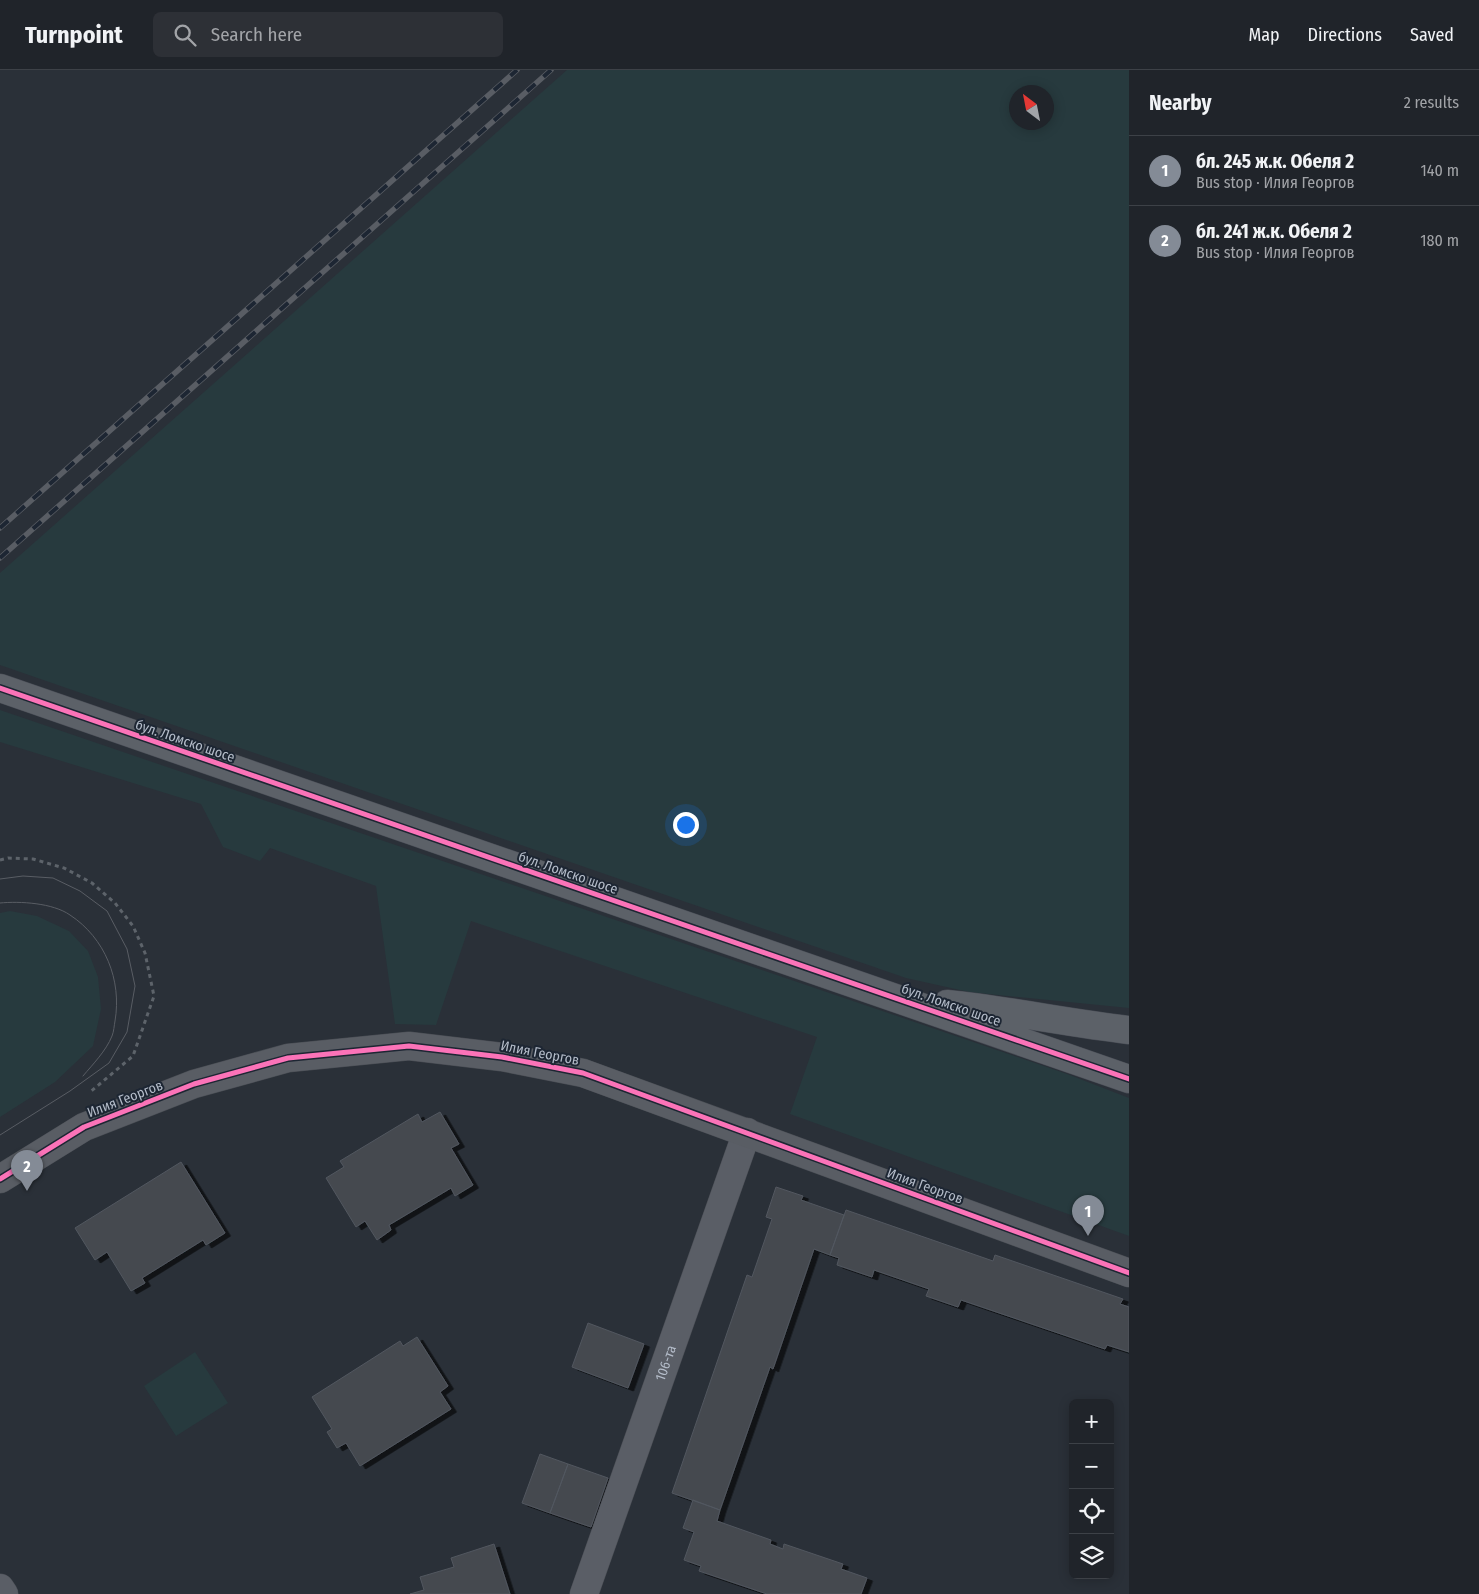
<!DOCTYPE html>
<html lang="en">
<head>
<meta charset="utf-8">
<style>
  body { margin:0; font-family:"Fira Sans Condensed",sans-serif; background:#2d3036; color:#f1f3f6 }
  .controls { position:absolute; right:15px; bottom:15px; display:grid; overflow:hidden; border-radius:8px; box-shadow:0 2px 12px #0003 }
  .controls button { width:45px; height:45px; display:grid; place-items:center; padding:0; border:0; border-bottom:1px solid #3d4147; background:#20242a; color:#f1f3f6; font:25px sans-serif }
  .compass { position:absolute; left:1009px; top:15px; width:45px; height:45px; border-radius:50%; background:#20242a; box-shadow:0 2px 12px #0003; rotate:328deg }
  .you { position:absolute; left:685px; top:754px; width:18px; height:18px; margin:-12px; border:4px solid #fff; border-radius:50%; background:#1a73e8; box-shadow:0 0 0 8px #1a73e833 }
  .badge { display:grid; place-items:center; width:32px; height:32px; border-radius:50%; background:#848b96; color:#fff; font-size:16px; font-weight:700 }
  .pin { position:absolute; translate:-50% -41px; filter:drop-shadow(0 1px 2px #0008) }
  .pin::after { content:''; position:absolute; top:26px; width:18px; height:15px; background:inherit; clip-path:polygon(0 0,100% 0,50% 100%) }
  .list { margin:0; padding:0; list-style:none }
  h2 { display:flex; justify-content:space-between; align-items:center; height:65px; margin:0; padding:0 20px; font-size:21px }
  h2 small { font-size:16px; font-weight:400; color:#a2a4a8 }
  .list li { display:grid; grid-template-columns:32px 1fr auto; gap:15px; align-items:center; box-sizing:border-box; height:70px; padding:0 20px; border-top:1px solid #3d4147 }
  .list b { display:block; font-size:19px; white-space:nowrap }
  .list p { margin:0; font-size:16px; white-space:nowrap; color:#a2a4a8 }
  .list em { font-size:16px; font-style:normal; color:#a2a4a8 }
  .icon { flex:none; width:28px; height:28px; fill:none; stroke:currentColor; stroke-width:2; stroke-linecap:round; stroke-linejoin:round }
  .map { position:relative; flex:none; width:1129px; height:1524px; overflow:hidden }
  header { display:flex; align-items:center; gap:30px; box-sizing:border-box; height:70px; padding:0 25px; background:#20242a; border-bottom:1px solid #3d4147 }
  header strong { font-size:24px }
  nav { display:flex; gap:28px; margin-inline-start:auto; font-size:18px }
  .search { width:350px; height:45px; background:#2d3036; display:flex; align-items:center; gap:12px; box-sizing:border-box; padding:0 18px; border-radius:8px; color:#a2a4a8; font-size:19px }
  main { display:flex }
  aside { flex:1; background:#20242a }
  .map>svg:first-child { display:block }
  .green { fill:#273a3e; fill-rule:evenodd }
  .building { fill:#444950; stroke:#52575f; filter:url(#shadow) }
  .lines { fill:none; stroke-linecap:round; stroke-linejoin:round }
  .street-casing { stroke:#484c53; stroke-width:29 }
  .secondary-casing { stroke:#484c53; stroke-width:29 }
  .primary-casing { stroke:#484c55; stroke-width:29 }
  .path { stroke:#5d636a; stroke-width:3; stroke-dasharray:4 4; stroke-linecap:butt }
  .street { stroke:#5a5e66; stroke-width:28 }
  .secondary { stroke:#595d64; stroke-width:28 }
  .primary { stroke:#5c6168; stroke-width:28 }
  .tram { stroke:#595d64; stroke-width:1 }
  .rail-casing { stroke:#595d64; stroke-width:5.5 }
  .rail { stroke:#1d2633; stroke-width:4; stroke-dasharray:11; stroke-linecap:butt }
  .cycleway-casing { stroke:#1d2633; stroke-width:8 }
  .cycleway { stroke:#fb73b8; stroke-width:5 }
  .labels { text-anchor:middle; dominant-baseline:central; stroke-width:4; stroke-linejoin:round; paint-order:stroke }
  .street-label { font-size:14px; fill:#b4bcc9; stroke:#1d2633 }
</style>
</head>
<body>
<header>
<strong>Turnpoint</strong>
<div class="search"><svg class="icon" aria-label="search" viewBox="0 0 24 24"><circle cx="10" cy="10" r="6"/><path d="M15 15l6 6"/></svg>Search here</div>
<nav><a>Map</a><a>Directions</a><a>Saved</a></nav>
</header>
<main>
<div class="map">
<svg width="1129" height="1524" viewBox="0 0 1129 1524">
  <defs>
    <filter id="shadow"><feDropShadow dx="5.5" dy="3" stdDeviation="0" flood-color="#0009"/></filter>
  </defs>
  <rect width="100%" height="100%" fill="#2a3038"/>
  <path class="green" d="M567 0H1129V938L969 922 906 908 0 595V503ZM1046 22V52H1016V22Z
    M0 640 1067 1004 1129 1028V1166L790 1044 817 967 471 851 436 955 395 954 376 816 270 778 260 791 223 777 201 734 0 672Z
    M10 841 37 846 69 861 88 881 98 907 101 939 93 976 55 1012 0 1047V843Z
    M195 1282 228 1333 176 1366 144 1316Z"/>
  <path class="building" d="M440 1042 459 1074 451 1078 473 1115 455 1126 451 1118 389 1155 391 1160 377 1170 365 1151 356 1157 326 1108 344 1097 340 1091 418 1044 422 1052Z
    M181 1092 225 1163 206 1175 203 1170 142 1208 145 1213 131 1221 107 1182 95 1190 75 1158Z
    M776 1117 803 1126 801 1130 844 1145 830 1185 814 1179 773 1299 770 1297 720 1440 672 1423 747 1205 752 1207 772 1149 766 1147Z
    M846 1140 993 1191 995 1185 1123 1229 1120 1234 1129 1237V1282L1107 1275 1105 1279 961 1230 958 1237 926 1226 929 1219 874 1200 872 1207 837 1195 839 1188 830 1185Z
    M588 1253 644 1274 628 1318 572 1297Z
    M417 1267 448 1316 440 1322 451 1339 360 1396 346 1373 337 1378 327 1362 332 1359 312 1327 400 1271 403 1276Z
    M540 1384 568 1394 550 1443 522 1433Z
    M568 1394 608 1408 591 1457 550 1443Z
    M693 1430 720 1440 717 1451 771 1470 770 1474 783 1479 784 1474 843 1494 841 1499 867 1508 861 1524H767L699 1501 701 1496 684 1490 694 1462 683 1458Z
    M494 1474 510 1524H410L424 1520 420 1507 454 1497 451 1488Z"/>
  <g class="lines">
    <g class="street-casing">
      <g id="street">
        <path d="M0 1518 4 1524"/>
        <path id="s1" d="M584 1524 747 1062"/>
      </g>
    </g>
    <g class="secondary-casing">
      <path id="secondary" d="M0 1109 84 1057 194 1014 288 988 409 976 502 987 583 1003 1129 1203"/>
    </g>
    <g class="primary-casing">
      <path id="primary" d="M0 618 1129 1009
        M947 934C1008 940 1068 953 1129 960"/>
    </g>
    <path class="path" d="M0 790 8 788 33 789 64 798 92 813 115 833 133 856 145 883 154 926 133 986 89 1023"/>
    <use href="#street" class="street"/>
    <use href="#secondary" class="secondary"/>
    <use href="#primary" class="primary"/>
    <path class="tram" d="M0 809 23 806 53 808 80 821 107 841 127 879 135 916 127 962 109 993 70 1021 0 1065
      M0 833C20 831 53 833 70 845 105 868 122 910 115 951 114 956 114 961 112 966 106 981 93 994 83 1006"/>
    <g class="rail-casing">
      <path id="rail" d="M0 458 517 0
        M0 488 551 0"/>
    </g>
    <use href="#rail" class="rail"/>
    <g class="cycleway-casing">
      <path id="cycleway" d="M0 618 1129 1009
        M0 1109 84 1057 194 1014 288 988 409 976 502 987 583 1003 1129 1203"/>
    </g>
    <use href="#cycleway" class="cycleway"/>
  </g>
  <g class="labels">
    <g class="street-label">
      <text transform="translate(185 671) rotate(19)">бул. Ломско шосе</text>
      <text transform="translate(568 803) rotate(19)">бул. Ломско шосе</text>
      <text transform="translate(951 935) rotate(19)">бул. Ломско шосе</text>
      <text transform="translate(540 983) rotate(11)">Илия Георгов</text>
      <text transform="translate(125 1029) rotate(-21)">Илия Георгов</text>
      <text transform="translate(925 1116) rotate(20)">Илия Георгов</text>
      <text stroke="none"><textPath href="#s1" startOffset="245">106-та</textPath></text>
    </g>
  </g>
</svg>
<div class="controls">
<button>+</button>
<button>−</button>
<button><svg class="icon" aria-label="locate" viewBox="0 0 24 24"><circle cx="12" cy="12" r="6"/><path d="M12 2v4M12 18v4M2 12h4M18 12h4"/></svg></button>
<button><svg class="icon" aria-label="layers" viewBox="0 0 24 24"><path d="M12 4l9 5-9 5-9-5zM3 14l9 5 9-5"/></svg></button>
</div>
<svg class="compass" viewBox="-18 -18 36 36"><path d="M0-13l5 13h-10z" fill="#e53935"/><path d="M0 13l5-13h-10z" fill="#a2a4a8"/></svg>
<div class="you"></div>
<div class="pin badge" style="left:1088px;top:1166px">1</div>
<div class="pin badge" style="left:27px;top:1121px">2</div>
</div>
<aside>
<h2>Nearby<small>2 results</small></h2>
<ul class="list">
<li><span class="badge">1</span><div><b>бл. 245 ж.к. Обеля 2</b><p>Bus stop · Илия Георгов</p></div><em>140 m</em></li>
<li><span class="badge">2</span><div><b>бл. 241 ж.к. Обеля 2</b><p>Bus stop · Илия Георгов</p></div><em>180 m</em></li>
</ul>
</aside>
</main>
</body>
</html>
